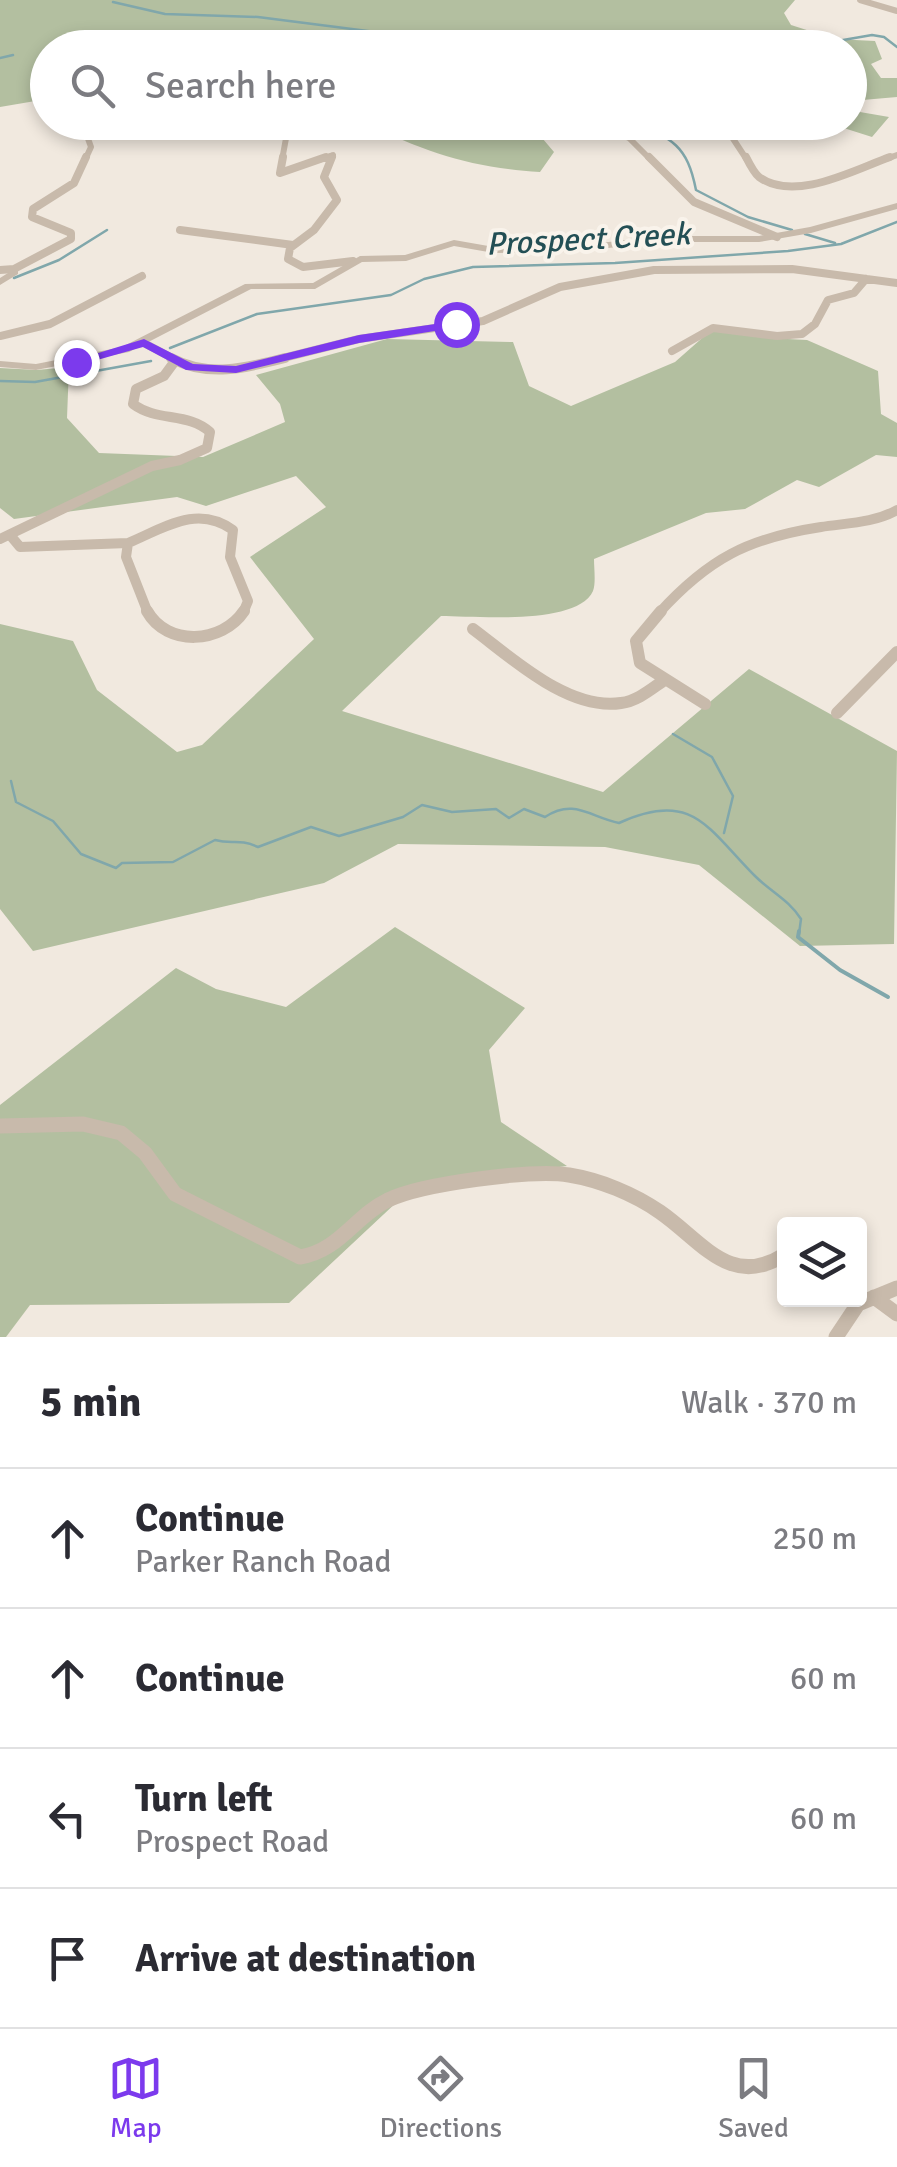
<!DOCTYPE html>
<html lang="en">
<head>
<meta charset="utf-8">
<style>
  body { margin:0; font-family:Signika,sans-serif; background:#f2f2f3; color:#2b2b33 }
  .controls { position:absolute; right:30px; bottom:30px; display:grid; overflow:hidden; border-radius:10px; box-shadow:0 5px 15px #0003 }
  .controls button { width:90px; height:90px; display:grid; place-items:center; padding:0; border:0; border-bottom:2px solid #e1e1e2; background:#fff; color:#2b2b33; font:50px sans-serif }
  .stop { position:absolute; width:30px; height:30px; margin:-22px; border:8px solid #7c3aed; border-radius:50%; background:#fff }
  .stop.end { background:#7c3aed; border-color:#fff; box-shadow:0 2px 10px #0008 }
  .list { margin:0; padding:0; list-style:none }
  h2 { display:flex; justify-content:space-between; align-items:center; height:130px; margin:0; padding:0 40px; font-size:42px }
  h2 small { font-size:32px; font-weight:400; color:#7c7c81 }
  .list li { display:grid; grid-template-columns:65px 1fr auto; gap:30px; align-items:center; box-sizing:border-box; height:140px; padding:0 40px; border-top:2px solid #e1e1e2 }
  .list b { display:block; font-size:38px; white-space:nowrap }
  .list p { margin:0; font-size:32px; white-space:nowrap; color:#7c7c81 }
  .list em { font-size:32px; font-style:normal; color:#7c7c81 }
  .icon { flex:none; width:55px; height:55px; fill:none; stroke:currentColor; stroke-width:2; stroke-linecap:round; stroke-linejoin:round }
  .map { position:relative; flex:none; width:897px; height:1337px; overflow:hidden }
  .search { position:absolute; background:#fff; box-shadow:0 5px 15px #0003; left:30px; right:30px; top:30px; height:110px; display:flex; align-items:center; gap:25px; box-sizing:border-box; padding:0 35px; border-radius:55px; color:#7c7c81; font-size:38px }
  .sheet { height:690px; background:#fff }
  nav { display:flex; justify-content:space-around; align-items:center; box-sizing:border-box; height:140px; border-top:2px solid #e1e1e2; background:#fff; font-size:28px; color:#7c7c81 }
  nav a { display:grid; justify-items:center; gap:5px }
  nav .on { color:#7c3aed }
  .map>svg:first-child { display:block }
  .green { fill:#b3bfa0 }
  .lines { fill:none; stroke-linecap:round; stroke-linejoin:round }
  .stream-far1 { stroke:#80a7ab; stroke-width:2.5 }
  .stream { stroke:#80a7ab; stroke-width:4 }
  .minor-far4 { stroke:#c8baab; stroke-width:6 }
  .minor-far3 { stroke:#c8baab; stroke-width:8 }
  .minor-far2 { stroke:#c8baab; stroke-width:10 }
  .minor-far1 { stroke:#c8baab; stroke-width:12 }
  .minor { stroke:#c8baab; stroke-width:15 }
  .tertiary { fill:#c8baab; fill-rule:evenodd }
  .route { fill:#7c3aed }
  .labels { text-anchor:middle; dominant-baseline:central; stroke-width:8; stroke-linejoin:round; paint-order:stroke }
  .far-water-label { font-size:32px; font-style:italic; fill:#234f55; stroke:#f9f3eb }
</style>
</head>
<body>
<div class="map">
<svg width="897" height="1337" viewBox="0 0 897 1337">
  <rect width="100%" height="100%" fill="#f1e9df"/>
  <path class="green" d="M0 0H795L784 13 791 25 835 39 875 41 882 59 871 64 881 78H897V97L851 101 860 112 889 117 872 137 828 123 850 122V48H193L174 43 165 48H48L47 99 0 107Z
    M366 123H537L531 125 554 152 540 172C473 168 426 153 366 123Z
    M739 330 768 338 807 340 878 371 881 414 897 423V457L876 455 819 487 797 480 745 509 706 513 594 559C594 568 596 583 593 591 577 626 474 616 441 616L342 711 603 792 749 669 897 751 894 944 800 946 699 865 605 847 398 844 324 883 33 951 0 909V624L73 641 97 690 177 752 202 745 314 639 250 557 326 507 296 476 206 506 177 497 14 519 0 508V368L37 370 69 367 67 418 99 453 203 457 285 422 280 404 256 375 387 339 513 342 529 386 571 406 675 362 709 332Z
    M395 927 525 1008 489 1050 501 1122 567 1166 415 1185 289 1303 30 1305 6 1337H0V1105L176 968 216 989 286 1007Z"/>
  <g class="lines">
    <path class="stream-far1" d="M113 2 165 14 258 17 438 40
      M440 40 456 44 597 48
      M797 48 872 35 884 37 897 47
      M0 58 13 55
      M632 122C673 139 687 145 696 190L748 217 792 230
      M805 234 835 243
      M14 278 59 260 107 230
      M170 348 257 314 391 295 424 279 473 267 615 263 788 251 841 244 897 222
      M0 381 35 382 151 361
      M673 734 712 757 733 796 724 833
      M11 781 16 802 53 821 81 854 116 868 122 863 173 862 215 840C233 845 238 838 258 847L311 827 339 836 403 817 422 805 452 812 496 809 509 818 524 809 545 817C574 798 590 817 619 823 693 789 708 829 755 876 771 892 789 900 801 919L799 934"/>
    <path class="stream" d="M799 931 798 937 840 970 888 997"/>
    <path class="minor-far4" d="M860 0 897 11
      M82 122 91 147 85 160
      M603 125 629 138 651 160
      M726 128 747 160
      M282 160 289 122
      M319 160 333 155 331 160
      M883 160 897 155"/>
    <path class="minor-far3" d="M283 157 280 173 326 157
      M332 157 324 177 337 200 314 230 290 248 288 259 303 267 353 261
      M649 157 694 202 777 237
      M746 157C749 163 754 173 759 177 795 203 856 169 890 157
      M180 230 293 245
      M0 270 14 269 71 239V233L32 217 33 209 74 183 86 157
      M0 336 50 324 142 276
      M144 343 176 360
      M672 351 713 328 777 336 802 334 815 324 828 300 854 293 866 279
      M275 360 359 339 483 321 560 287 654 270 792 269 897 283"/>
    <path class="minor-far2" d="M171 358C208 378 246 368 285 358
      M10 535 20 547 128 543
      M0 539 152 466 180 460 207 448 210 432C188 412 157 422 133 404L136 389 164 376 175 361
      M148 613 126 557 128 543C164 528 197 504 233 530L230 557 248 601 243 613
      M659 613C708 559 748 538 821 527 847 523 874 523 897 510"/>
    <path class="minor-far1" d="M147 611C167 647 222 644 244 611
      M661 611 636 641 640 663 705 704
      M473 629C512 658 568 711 621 703 637 701 650 690 663 681
      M837 713 897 652"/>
    <path class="minor" d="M0 1126 83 1124 121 1133 145 1153 175 1194 300 1257C339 1251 355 1216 388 1200 421 1184 532 1169 569 1175 600 1180 634 1194 660 1212 702 1241 730 1289 784 1255
      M874 1297 897 1314
      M836 1337 858 1304 897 1288"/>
    <path class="tertiary" d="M897 203V209L811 233 759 242H664L571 252 494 253 454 246 406 261 362 262 315 289H251L129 352 36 370 0 367V361L36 364 122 347 245 284 313 283 360 256 405 255 454 240 494 247 571 246 664 236H759L810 227Z
      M10 267H18V274L0 285V278L8 273Z"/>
  </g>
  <path class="route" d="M456 321 460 327 359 343 236 373 186 370 143 347 76 366 69 362 144 339 193 364 236 366 359 335Z"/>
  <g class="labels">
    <g class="far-water-label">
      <text transform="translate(588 239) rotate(-3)">Prospect Creek</text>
    </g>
  </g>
</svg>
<div class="controls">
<button><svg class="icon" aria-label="layers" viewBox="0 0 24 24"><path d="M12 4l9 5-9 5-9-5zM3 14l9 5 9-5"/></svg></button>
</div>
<div class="stop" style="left:456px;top:324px"></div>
<div class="stop end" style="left:76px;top:362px"></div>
<div class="search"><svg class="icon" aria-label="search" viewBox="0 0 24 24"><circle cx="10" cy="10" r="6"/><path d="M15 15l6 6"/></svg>Search here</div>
</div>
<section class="sheet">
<h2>5 min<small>Walk · 370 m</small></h2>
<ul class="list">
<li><svg class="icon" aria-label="ahead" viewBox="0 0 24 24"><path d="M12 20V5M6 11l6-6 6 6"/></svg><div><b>Continue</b><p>Parker Ranch Road</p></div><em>250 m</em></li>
<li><svg class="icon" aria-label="ahead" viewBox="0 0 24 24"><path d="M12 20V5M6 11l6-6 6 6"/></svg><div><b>Continue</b></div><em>60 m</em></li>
<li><svg class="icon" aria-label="left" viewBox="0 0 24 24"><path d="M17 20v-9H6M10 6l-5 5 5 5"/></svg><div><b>Turn left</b><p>Prospect Road</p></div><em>60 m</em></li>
<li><svg class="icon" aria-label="arrive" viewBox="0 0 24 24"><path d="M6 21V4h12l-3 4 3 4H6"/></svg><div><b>Arrive at destination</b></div></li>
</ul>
</section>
<nav>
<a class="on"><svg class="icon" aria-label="map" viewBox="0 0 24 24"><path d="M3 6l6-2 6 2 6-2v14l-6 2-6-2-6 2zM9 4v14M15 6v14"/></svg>Map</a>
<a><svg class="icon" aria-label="directions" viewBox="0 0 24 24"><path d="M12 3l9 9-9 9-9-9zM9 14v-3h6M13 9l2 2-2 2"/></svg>Directions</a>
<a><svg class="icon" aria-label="saved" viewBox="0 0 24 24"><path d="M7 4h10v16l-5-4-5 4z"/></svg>Saved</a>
</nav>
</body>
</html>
